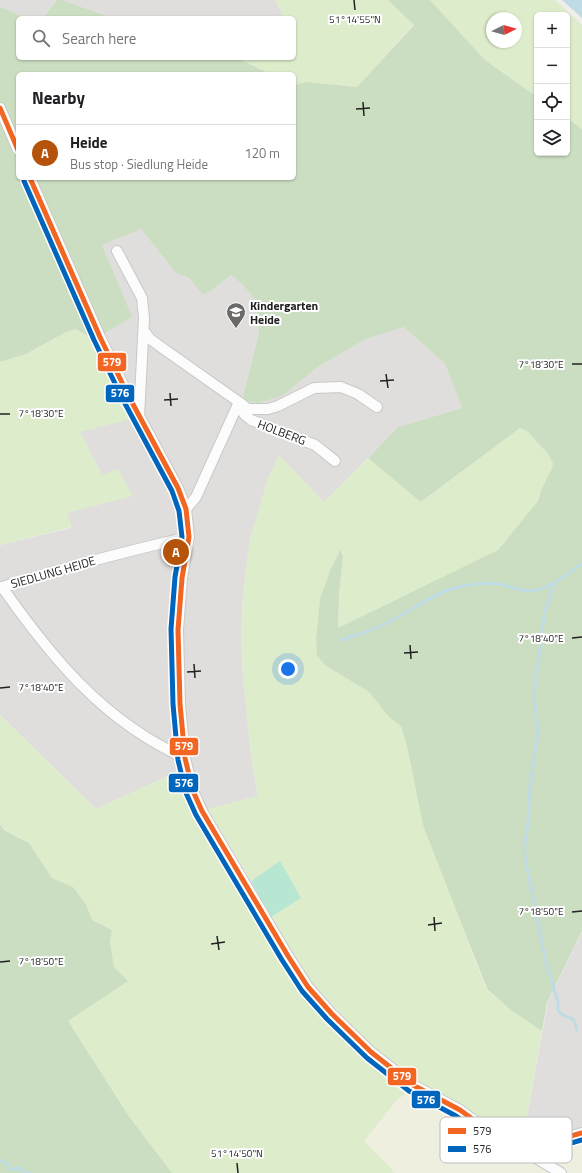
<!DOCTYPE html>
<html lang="en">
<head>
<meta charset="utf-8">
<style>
  body { margin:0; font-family:"Titillium Web",sans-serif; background:#f2f2f2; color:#202124 }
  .controls { position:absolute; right:12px; top:12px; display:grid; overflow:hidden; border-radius:6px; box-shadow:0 1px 3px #0004 }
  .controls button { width:36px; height:36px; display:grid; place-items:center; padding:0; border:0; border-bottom:1px solid #e0e0e0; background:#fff; color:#202124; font:20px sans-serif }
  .compass { position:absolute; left:486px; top:12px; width:36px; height:36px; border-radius:50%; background:#fff; box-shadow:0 1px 3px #0004; rotate:85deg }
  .you { position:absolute; left:288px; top:669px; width:14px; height:14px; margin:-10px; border:3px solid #fff; border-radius:50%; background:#1a73e8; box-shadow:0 0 0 6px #1a73e833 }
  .badge { display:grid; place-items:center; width:26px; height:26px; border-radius:50%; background:#b45309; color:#fff; font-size:13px; font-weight:700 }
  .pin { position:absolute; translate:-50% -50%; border:2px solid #fff; box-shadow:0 1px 4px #0006 }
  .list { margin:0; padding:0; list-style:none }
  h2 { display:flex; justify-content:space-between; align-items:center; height:52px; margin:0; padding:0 16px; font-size:17px }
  h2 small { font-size:13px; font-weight:400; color:#757577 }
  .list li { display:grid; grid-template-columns:26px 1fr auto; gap:12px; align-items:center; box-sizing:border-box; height:56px; padding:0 16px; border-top:1px solid #e0e0e0 }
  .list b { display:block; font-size:15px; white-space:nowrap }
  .list p { margin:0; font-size:13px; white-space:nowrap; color:#757577 }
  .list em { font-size:13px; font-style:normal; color:#757577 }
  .icon { flex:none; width:22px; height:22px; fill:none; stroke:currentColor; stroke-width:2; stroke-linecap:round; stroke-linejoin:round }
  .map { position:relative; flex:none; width:582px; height:1173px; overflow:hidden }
  .search { position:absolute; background:#fff; box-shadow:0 1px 3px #0004; left:16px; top:16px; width:280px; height:44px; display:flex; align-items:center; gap:10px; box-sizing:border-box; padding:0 14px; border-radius:6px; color:#757577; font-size:15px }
  .panel { position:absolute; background:#fff; box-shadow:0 1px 3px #0004; left:16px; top:72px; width:280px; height:108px; border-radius:6px }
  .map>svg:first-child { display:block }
  .residential { fill:#dfdedc }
  .farmland { fill:#efefdf }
  .grass { fill:#ddeccb; fill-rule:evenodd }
  .forest { fill:#cbdec1 }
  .pitch { fill:#b7e6d2 }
  .water { fill:#bfdbe3 }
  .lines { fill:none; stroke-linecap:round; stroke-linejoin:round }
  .stream { stroke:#bfdbe3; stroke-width:3 }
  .minor-casing { stroke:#c9c8c7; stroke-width:12 }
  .minor { stroke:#fdfcfc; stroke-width:10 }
  .bus-1-casing { stroke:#fff; stroke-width:8 }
  .bus-2-casing { stroke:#fff; stroke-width:8 }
  .bus-1 { stroke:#f26522; stroke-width:5 }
  .bus-2 { stroke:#0065bd; stroke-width:5 }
  .ticks { fill:none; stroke:#222; stroke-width:1.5 }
  .labels { text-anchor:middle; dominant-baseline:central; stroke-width:4; stroke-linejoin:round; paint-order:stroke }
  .poi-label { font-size:12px; font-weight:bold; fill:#222; stroke:#fff; text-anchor:start }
  .street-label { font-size:12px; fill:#222; stroke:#fff }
  .key { fill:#fff; stroke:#bdbdbd; stroke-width:1 }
  .key-label { font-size:11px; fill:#222 }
  .ticks-label { font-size:10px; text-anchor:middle; fill:#222; stroke:#fff; stroke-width:4; stroke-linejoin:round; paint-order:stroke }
  .line-badge { stroke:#fff; stroke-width:1.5 }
  .badge-label { font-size:11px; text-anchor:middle; font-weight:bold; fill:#fff }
</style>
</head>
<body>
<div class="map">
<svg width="582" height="1173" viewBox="0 0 582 1173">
  <rect width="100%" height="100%" fill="#f0eeeb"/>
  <path class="residential" d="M0 0H57L43 18H26L3 8H0Z
    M62 0H275L283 14 280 18H113Z
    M141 229 176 273 189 278 203 295 212 290 231 275 243 285 257 302 259 332 242 399 284 395 318 367 366 339 404 327 445 364 462 408 398 427 324 503 279 456 268 479 250 539 243 595 241 635 243 678 252 763 258 796 197 812 186 790 181 770 96 809 0 715V545L71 528 67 513 102 475 80 432 100 337 131 317 102 245Z
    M582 932V1130L532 1141 523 1138 548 1002Z"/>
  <path class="farmland" d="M411 1089 505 1144 520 1149 555 1173H395L364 1141 396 1101Z
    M582 1138V1173H566L541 1156 535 1147Z"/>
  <path class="grass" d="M275 0H388L414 24 357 87 307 82 294 85V74H270L241 60 242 58H294V18H280L283 14Z
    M430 0H555L582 25V129L567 118V15H537V97L485 60ZM492 18H516V42H492Z
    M76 329 94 340 100 337 139 417 80 432 102 475 118 469 133 496 67 513 72 527 0 545V362L26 354 66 332Z
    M520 428 528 432 548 454 553 463 552 468 542 488 538 501 498 550 338 628 339 595 343 556V551L340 550 331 568 320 599 316 639 336 672 369 692 389 717 401 726 457 911 475 961 486 989 512 1011 542 1031 523 1138 532 1141 523 1143 508 1139 412 1079 373 1048 312 983 292 954 271 917 301 898 280 862 251 881 208 809 258 796 252 763 243 678 241 635 243 595 250 539 268 479 279 455 324 502 368 458 422 502Z
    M0 715 96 809 181 770 186 790 197 812 217 840 285 960 411 1089 396 1101 364 1141 395 1173H172L128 1115 68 1021 127 981 114 967 110 942 112 930 92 920 86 904 73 887 52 878 29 843 4 829 0 824Z"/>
  <path class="forest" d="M57 0H62L113 18H43Z
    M388 0H430L485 60 537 97V153H567V118L582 129V931L547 1003 542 1031 512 1011 487 989 423 825 408 750 401 726 389 717 369 692 325 665 317 655 316 639 320 599 331 568 340 550 341 549 343 556 339 595 338 628 498 550 538 501 542 488 552 468 553 463 548 454 528 432 520 428 421 502 368 458 398 427 462 408 445 364 404 327 366 339 318 367 284 395 258 403 242 400 259 332 257 302 243 285 231 275 212 290 203 295 189 278 176 273 141 229 102 245 132 317 94 340 76 329 66 332 26 354 0 362V8H3L26 18H18V58H237L270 74H18V178H294V85L307 82 357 87 414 25Z
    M0 824 4 830 29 843 52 878 73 887 86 904 92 920 112 930 110 942 114 967 128 981 68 1021 128 1115 172 1173H0Z"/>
  <path class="pitch" d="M280 861 301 898 271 917 251 881Z"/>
  <path class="water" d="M562 0H582V18Z"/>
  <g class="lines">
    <path class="stream" d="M554 584 545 610 535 684 534 695 538 732 530 786 528 823 525 843 524 852 546 963 558 1002V1010C565 1022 573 1010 577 1030
      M341 640C361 634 381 627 400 616 416 607 433 595 451 589 464 585 486 582 499 584 512 587 524 593 538 590 556 585 567 573 582 564
      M0 1160 8 1164 10 1169 15 1170 18 1167 25 1173
      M29 1173H31"/>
    <g class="minor-casing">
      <path id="minor" d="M0 108 18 150
        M30 178 100 337 128 395 178 488 186 509 189 537 182 578 178 630 180 704 185 758 193 791 202 811 288 956 308 987 332 1014 371 1052 413 1085 460 1110 489 1131 507 1142 521 1147 545 1143 582 1133
        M117 251 142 298 144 318 139 417
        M144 331 150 339 161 347 239 402 196 497 186 509
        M239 402 248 409H268L278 406 314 388 341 387 358 394 377 407
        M240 404 244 414 251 420 315 445 335 461
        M185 758C104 722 51 657 2 587 64 568 126 551 189 537
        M527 1146 536 1158 561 1173"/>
    </g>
    <use href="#minor" class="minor"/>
    <g class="bus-1-casing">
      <path id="bus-1" d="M0 108 18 150
        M30 178 100 337 128 395 178 488 186 509 189 537 182 578 178 630 180 704 185 758 193 791 202 811 288 956 308 987 332 1014 371 1052 413 1085 460 1110 489 1131 507 1142 521 1147 545 1143 582 1133"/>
    </g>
    <g class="bus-2-casing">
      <path id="bus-2" d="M24 181 94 340 122 398 172 491 179 511 182 537 175 577 171 629 173 704 178 760 186 793 196 815 282 960 302 991 327 1019 367 1058 409 1091 456 1116 485 1137 505 1149 521 1154 547 1150 582 1140"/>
    </g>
    <use href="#bus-1" class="bus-1"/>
    <use href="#bus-2" class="bus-2"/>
  </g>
  <path class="ticks" d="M354 0 355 10M363 102 364 116M356 109 370 108M572 364H582M386 374 388 388M380 381 394 380M170 393 171 406M164 400 178 399M0 414H10M572 638 582 637M410 645 411 659M404 653 418 652M194 664 195 678M187 672 201 671M0 688 10 687M572 912 582 911M434 917 435 931M428 925 442 923M217 936 219 950M211 944 225 942M0 962 10 961M237 1163 238 1173"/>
  <defs>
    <g id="school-pin" transform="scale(1)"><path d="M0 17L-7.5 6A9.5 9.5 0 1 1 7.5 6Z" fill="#6a6968" stroke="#fff"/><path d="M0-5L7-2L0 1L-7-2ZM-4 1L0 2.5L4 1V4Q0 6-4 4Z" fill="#fff"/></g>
  </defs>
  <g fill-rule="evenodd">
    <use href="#school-pin" x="236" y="312"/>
  </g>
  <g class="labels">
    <g class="poi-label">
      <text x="250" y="305">Kindergarten<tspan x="250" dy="14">Heide</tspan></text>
    </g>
    <g class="street-label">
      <text transform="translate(282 432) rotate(21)">HOLBERG</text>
      <text transform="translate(53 572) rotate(-16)">SIEDLUNG HEIDE</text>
    </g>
  </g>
  <rect x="440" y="1117" width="132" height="46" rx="6" class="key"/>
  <rect x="448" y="1128" width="18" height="6" fill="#f26522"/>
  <rect x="448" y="1146" width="18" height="6" fill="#0065bd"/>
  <g class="key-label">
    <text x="473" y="1135">579</text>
    <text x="473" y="1153">576</text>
  </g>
  <g class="ticks-label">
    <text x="355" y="23">51°14'55"N</text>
    <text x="541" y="368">7°18'30"E</text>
    <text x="41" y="417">7°18'30"E</text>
    <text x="541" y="642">7°18'40"E</text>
    <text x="41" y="691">7°18'40"E</text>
    <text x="541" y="915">7°18'50"E</text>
    <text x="41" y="965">7°18'50"E</text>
    <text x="237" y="1157">51°14'50"N</text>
  </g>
  <g class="line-badge">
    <rect x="97" y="352" width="30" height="20" rx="4" fill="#f26522"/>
    <rect x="105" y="384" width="30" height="19" rx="4" fill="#0065bd"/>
    <rect x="169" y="737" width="30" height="19" rx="4" fill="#f26522"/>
    <rect x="168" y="773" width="31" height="20" rx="4" fill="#0065bd"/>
    <rect x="387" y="1067" width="30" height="19" rx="4" fill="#f26522"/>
    <rect x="411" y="1090" width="30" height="19" rx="4" fill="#0065bd"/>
  </g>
  <g class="badge-label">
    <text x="112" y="366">579</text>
    <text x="120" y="397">576</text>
    <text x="184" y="750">579</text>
    <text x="184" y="787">576</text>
    <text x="402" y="1080">579</text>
    <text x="426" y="1104">576</text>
  </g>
</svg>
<div class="controls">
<button>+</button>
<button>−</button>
<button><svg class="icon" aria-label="locate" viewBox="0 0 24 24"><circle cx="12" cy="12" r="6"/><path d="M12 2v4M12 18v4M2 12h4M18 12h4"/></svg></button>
<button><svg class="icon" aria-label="layers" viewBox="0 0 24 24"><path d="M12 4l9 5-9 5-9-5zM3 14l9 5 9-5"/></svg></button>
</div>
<svg class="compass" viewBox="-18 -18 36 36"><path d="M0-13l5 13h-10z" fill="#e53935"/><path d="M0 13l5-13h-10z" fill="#757577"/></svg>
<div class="you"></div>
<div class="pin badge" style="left:176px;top:552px">A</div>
<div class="search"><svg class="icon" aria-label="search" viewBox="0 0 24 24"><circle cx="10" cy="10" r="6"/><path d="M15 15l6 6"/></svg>Search here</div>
<section class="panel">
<h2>Nearby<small></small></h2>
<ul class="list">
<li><span class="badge">A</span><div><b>Heide</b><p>Bus stop · Siedlung Heide</p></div><em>120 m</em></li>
</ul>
</section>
</div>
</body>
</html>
